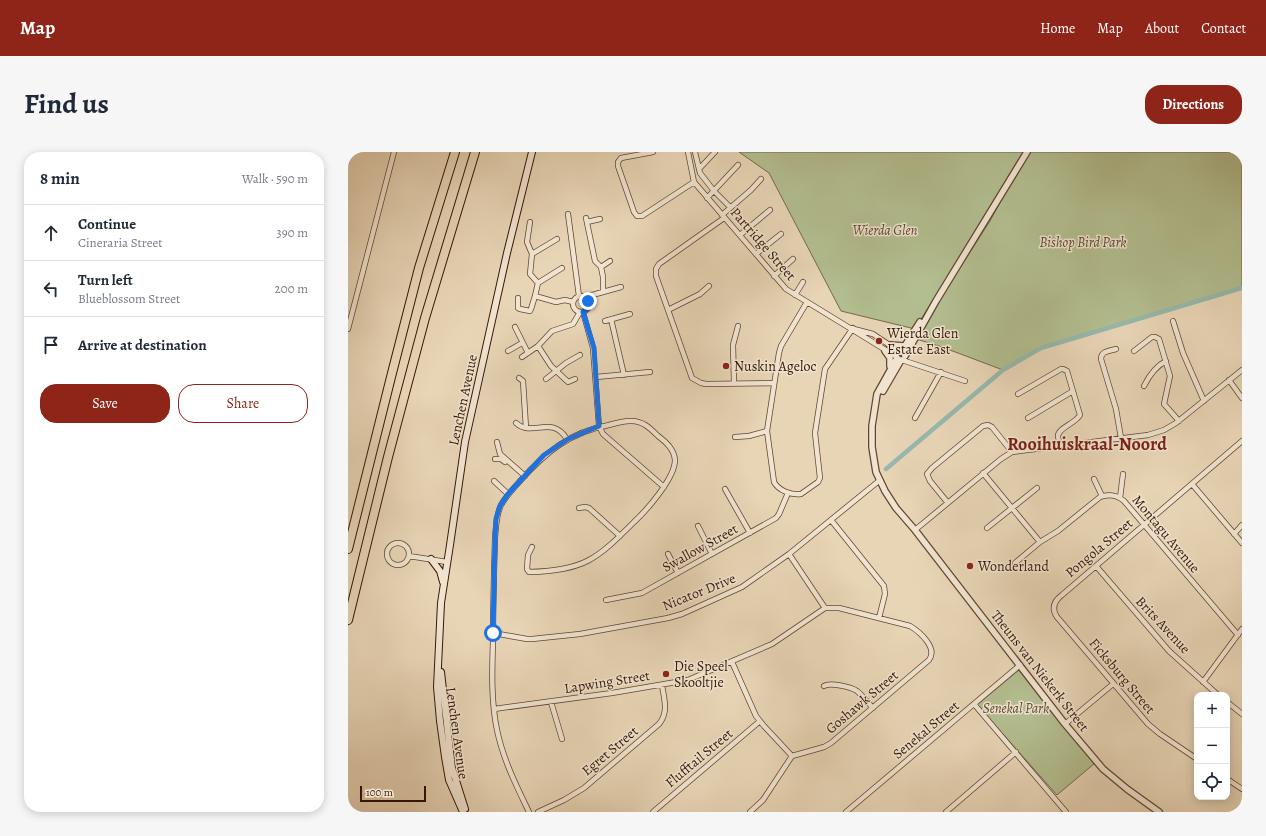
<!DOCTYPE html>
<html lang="en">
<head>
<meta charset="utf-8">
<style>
  body { margin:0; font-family:Alegreya,serif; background:#f6f6f7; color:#1f2937 }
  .controls { position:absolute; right:12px; bottom:12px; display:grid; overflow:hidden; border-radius:8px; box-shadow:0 2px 10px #0003 }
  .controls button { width:36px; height:36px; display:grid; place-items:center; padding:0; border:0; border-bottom:1px solid #e0e1e3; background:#fff; color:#1f2937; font:20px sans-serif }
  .scale { position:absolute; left:12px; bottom:10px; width:66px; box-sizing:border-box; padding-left:4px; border:2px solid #361605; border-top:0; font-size:11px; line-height:14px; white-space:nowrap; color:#361605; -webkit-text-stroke:3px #f0e4d0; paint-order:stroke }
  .stop { position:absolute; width:12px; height:12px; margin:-9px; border:3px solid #1a73e8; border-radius:50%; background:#fff }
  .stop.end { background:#1a73e8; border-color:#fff; box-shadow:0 1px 4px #0008 }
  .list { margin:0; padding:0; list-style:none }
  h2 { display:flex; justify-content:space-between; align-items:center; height:52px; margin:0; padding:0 16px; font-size:17px }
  h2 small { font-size:13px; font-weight:400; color:#747a83 }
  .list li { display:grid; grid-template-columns:26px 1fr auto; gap:12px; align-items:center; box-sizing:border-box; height:56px; padding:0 16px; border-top:1px solid #e0e1e3 }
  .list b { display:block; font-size:15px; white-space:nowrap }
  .list p { margin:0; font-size:13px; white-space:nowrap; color:#747a83 }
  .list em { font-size:13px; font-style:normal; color:#747a83 }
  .actions { display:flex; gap:8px; padding:12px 16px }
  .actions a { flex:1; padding:9px 0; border:1px solid #8f2418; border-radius:16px; text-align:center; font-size:14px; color:#8f2418 }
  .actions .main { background:#8f2418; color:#fff }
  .icon { flex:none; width:22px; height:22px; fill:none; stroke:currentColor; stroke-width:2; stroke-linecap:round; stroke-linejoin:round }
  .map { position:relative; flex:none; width:894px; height:660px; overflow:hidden; border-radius:16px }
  header { display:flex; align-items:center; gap:24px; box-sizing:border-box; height:56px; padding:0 20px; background:#8f2418; color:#fff }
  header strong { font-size:19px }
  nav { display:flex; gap:22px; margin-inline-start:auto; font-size:14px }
  .intro { display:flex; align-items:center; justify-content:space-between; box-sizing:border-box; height:96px; padding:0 24px }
  h1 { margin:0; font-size:28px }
  .button { padding:10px 18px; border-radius:16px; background:#8f2418; color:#fff; font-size:14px; font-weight:700 }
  main { display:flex; gap:24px; padding:0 24px }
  aside { flex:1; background:#fff; border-radius:16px; box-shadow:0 2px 10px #0003 }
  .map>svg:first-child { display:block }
  .green { fill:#b3be90; stroke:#746a4a }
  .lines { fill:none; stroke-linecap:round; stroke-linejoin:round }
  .canal { stroke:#97b9ad; stroke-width:4.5 }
  .minor-casing { stroke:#624631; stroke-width:6 }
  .tertiary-casing { stroke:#624631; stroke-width:8 }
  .secondary-casing { stroke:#361605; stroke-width:8 }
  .motorway-casing { stroke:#361605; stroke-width:10 }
  .minor { stroke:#f0e4d0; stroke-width:4.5 }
  .tertiary { stroke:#f0e4d0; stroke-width:5.5 }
  .secondary { stroke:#f0e4d0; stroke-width:6 }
  .motorway { stroke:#e8d5b6; stroke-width:8 }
  .route { stroke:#1a73e8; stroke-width:5 }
  .poi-dot { fill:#8f2418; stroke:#f0e4d0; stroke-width:1.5 }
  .labels { text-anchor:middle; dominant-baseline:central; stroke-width:3; stroke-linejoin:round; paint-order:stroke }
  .park-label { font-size:14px; font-style:italic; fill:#5c482f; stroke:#f0e4d0 }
  .street-label { font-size:14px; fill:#361605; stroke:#f0e4d0 }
  .poi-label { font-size:14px; fill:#361605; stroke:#f0e4d0; text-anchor:start }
  .district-label { font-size:18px; font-weight:bold; fill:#7a1f14; stroke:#f0e4d0 }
</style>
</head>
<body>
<header>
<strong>Map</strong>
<nav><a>Home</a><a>Map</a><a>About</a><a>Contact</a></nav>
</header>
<div class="intro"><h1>Find us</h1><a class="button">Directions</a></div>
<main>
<aside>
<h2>8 min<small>Walk · 590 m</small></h2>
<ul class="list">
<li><svg class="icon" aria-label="ahead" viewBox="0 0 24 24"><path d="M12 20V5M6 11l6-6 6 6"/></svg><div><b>Continue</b><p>Cineraria Street</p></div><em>390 m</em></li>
<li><svg class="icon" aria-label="left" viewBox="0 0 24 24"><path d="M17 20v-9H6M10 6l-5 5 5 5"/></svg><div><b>Turn left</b><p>Blueblossom Street</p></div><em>200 m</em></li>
<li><svg class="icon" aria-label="arrive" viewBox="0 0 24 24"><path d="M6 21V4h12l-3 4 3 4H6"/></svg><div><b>Arrive at destination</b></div></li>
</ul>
<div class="actions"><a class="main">Save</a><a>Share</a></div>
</aside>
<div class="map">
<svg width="894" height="660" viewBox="0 0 894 660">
  <rect width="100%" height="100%" fill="#e8d5b6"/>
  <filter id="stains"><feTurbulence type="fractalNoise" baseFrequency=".005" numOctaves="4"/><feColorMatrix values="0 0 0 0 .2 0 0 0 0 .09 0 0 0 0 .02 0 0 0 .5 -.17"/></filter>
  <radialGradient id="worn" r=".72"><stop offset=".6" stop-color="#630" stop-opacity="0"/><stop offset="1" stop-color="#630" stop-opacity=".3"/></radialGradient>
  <path class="green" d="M391 0H676L567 177 493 159 421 21Z
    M679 0H894V136L693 196 655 218 594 195 568 187 580 165 642 69Z
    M671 518 747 611 709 643 629 553Z"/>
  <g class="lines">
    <path class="canal" d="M538 317 655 218 693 196 894 136"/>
    <g class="minor-casing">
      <path id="minor" d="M305 0 273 6 270 10V14L286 60 289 64H294L346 30
        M340 0 346 30 438 137 549 205
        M347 0 351 17
        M367 0 351 17 352 21 366 39 382 55
        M359 46 390 13
        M220 62 231 144
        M374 63 403 38 413 27
        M238 66 247 109 253 115 255 125V139
        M376 66 311 112 308 117V124L344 226 353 231 358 232 426 231
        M182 70 179 90 184 102 182 122 190 131 187 144 208 150 217 148 225 150
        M239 70 252 67
        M392 83 422 58
        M184 102 209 87
        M408 102 433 82
        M253 115 262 109
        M426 124 445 107
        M190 131 214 116
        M447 143 455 130
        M225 152a8 8 0 1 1 16 0a8 8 0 1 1-16 0Z
        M237 145 273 135
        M170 146V156L172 157 182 159 183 157 187 144
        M459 150 433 194 431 201 419 279 426 330C431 339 443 343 453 342L470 330 472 326 467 281 477 217 505 176
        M320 158 352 142 361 134
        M235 160 245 196 251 274 255 282 316 335
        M263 167 276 223
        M257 169 282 162
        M825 169 835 201 856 249
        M167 175 180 201
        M502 176 525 182 552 200
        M0 177 46 0
        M190 194 203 214 219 229 220 230 227 227
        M768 197C761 199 753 199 753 207L768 257 773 286
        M160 199 174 191
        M786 199 804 185H807L811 187 822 224 816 252 831 269
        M174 205 190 194 204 179 225 172 232 160
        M554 208 617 229
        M248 225 302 220
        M171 226 175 229 178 276
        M198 227 218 211 232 203
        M881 228 894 246
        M386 231 385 193 390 174
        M796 234C801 224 808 214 818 209
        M670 242 713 217H715L719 219 732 263C728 271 710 276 710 284 710 287 712 291 712 294
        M567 266 593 220
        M680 266 725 239
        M168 271C185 286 203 262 219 287
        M387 285 401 284 419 279
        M149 290 152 302 177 324
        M147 307H153L157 310
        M635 321 692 390
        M746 327 754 344
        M146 329 160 342
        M844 332 894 391
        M377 337 402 381
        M772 346 775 322
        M600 351 582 329 579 322 584 316 635 274 640 273 644 275 664 300
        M231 356 237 355 241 356 272 384
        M483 368 536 434 537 442 531 466
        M350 374 364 402
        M639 376 689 336
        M567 378 653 307 664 300 800 283 816 278 828 271 894 218
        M886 382 894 373
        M39 402a11 11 0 1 1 22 0a11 11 0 1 1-22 0Z
        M320 402 330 421
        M61 404 99 410
        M667 411 692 390 710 379 752 345C760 342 769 343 776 349L890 483
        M748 414 821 499 870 543
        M258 448 294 441 428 366 431 362 440 341
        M145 481 179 487H184L232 482 320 466 334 462 394 435 441 402 532 328
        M384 510 408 564 416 574 444 604
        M855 530 894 477
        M476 534C482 530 503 535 509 539 515 544 520 551 525 556
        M203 550 214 587
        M879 550 894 562
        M626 552 718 660
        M146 557 264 541 340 528 424 492 477 456
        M717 572 765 532
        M849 607 812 582 800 572 709 465C703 456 706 449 714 443L894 289
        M879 627 894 637
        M181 660C168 633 155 607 149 578 143 549 144 519 145 489 145 455 146 420 147 386 148 375 148 363 153 353 158 344 165 337 172 329 198 300 222 280 261 273 268 271 275 269 282 269 294 268 302 276 310 284 318 290 326 297 327 308 327 326 299 358 286 370 249 407 236 419 181 420L179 417 180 403 184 395
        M190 660 216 648 236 636 311 572C321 560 316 547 314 533
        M305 660 412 569
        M402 660 415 648 444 604 476 595 483 591 581 508C590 496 572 480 562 474L491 456H477L441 402
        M498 660 672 513
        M598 660 668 600"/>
    </g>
    <g class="tertiary-casing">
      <path id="tertiary" d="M542 193 556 194
        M537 199 542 206V214
        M553 200 572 170
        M557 204 588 149 679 0
        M549 206 529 242 524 274V295L528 320 537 339 548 356 567 378 717 572 755 617 779 637 811 660
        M535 239 553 208"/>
    </g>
    <g class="secondary-casing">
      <path id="secondary" d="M83 407 92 419 95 430
        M93 520 104 616 117 657
        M115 660 101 628 97 605 92 569 89 535 93 451 102 393 117 290 159 101 184 0"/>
    </g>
    <g class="motorway-casing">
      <path id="motorway" d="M0 397 43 225 71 116 107 0
        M0 468 40 305 77 166 127 0"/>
    </g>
    <use href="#minor" class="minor"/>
    <use href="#tertiary" class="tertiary"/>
    <use href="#secondary" class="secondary"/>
    <use href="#motorway" class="motorway"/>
  </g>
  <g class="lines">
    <path class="route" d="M145 481 147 386 148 367 152 354 160 342 196 303 220 287 251 274 246 196 235 160 239 157 240 149"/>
  </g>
  <g class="poi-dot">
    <circle cx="531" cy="189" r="4"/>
    <circle cx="378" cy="214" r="4"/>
    <circle cx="622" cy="414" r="4"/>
    <circle cx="318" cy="522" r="4"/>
  </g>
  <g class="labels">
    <g class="park-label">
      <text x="537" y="78">Wierda Glen</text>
      <text x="735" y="90">Bishop Bird Park</text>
      <text x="668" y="556">Senekal Park</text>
    </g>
    <g class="street-label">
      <text transform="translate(415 92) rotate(49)">Partridge Street</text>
      <text transform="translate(115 248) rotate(-78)">Lenchen Avenue</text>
      <text transform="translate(818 382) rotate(50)">Montagu Avenue</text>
      <text transform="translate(352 396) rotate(-29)">Swallow Street</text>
      <text transform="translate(751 396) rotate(-40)">Pongola Street</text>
      <text transform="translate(351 440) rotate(-22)">Nicator Drive</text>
      <text transform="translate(815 473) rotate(47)">Brits Avenue</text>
      <text transform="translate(692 519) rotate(52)">Theuns van Niekerk Street</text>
      <text transform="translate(774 524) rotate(50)">Ficksburg Street</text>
      <text transform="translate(259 530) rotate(-9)">Lapwing Street</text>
      <text transform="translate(514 550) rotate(-40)">Goshawk Street</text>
      <text transform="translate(578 578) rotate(-40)">Senekal Street</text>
      <text transform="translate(109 581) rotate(82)">Lenchen Avenue</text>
      <text transform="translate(262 599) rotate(-40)">Egret Street</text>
      <text transform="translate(351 606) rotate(-40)">Flufftail Street</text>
    </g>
    <g class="poi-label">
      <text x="539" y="181">Wierda Glen<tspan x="539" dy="16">Estate East</tspan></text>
      <text x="386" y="214">Nuskin Ageloc</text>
      <text x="630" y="414">Wonderland</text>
      <text x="326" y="514">Die Speel<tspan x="326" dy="16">Skooltjie</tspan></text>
    </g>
    <g class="district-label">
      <text x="739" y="292">Rooihuiskraal-Noord</text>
    </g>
  </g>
  <rect width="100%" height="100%" filter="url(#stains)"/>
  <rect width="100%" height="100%" fill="url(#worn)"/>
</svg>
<div class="controls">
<button>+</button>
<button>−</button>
<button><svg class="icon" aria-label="locate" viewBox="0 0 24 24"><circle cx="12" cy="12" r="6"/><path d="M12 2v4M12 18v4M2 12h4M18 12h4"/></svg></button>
</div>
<div class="scale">100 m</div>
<div class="stop" style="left:145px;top:481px"></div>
<div class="stop end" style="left:240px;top:149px"></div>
</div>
</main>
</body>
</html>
